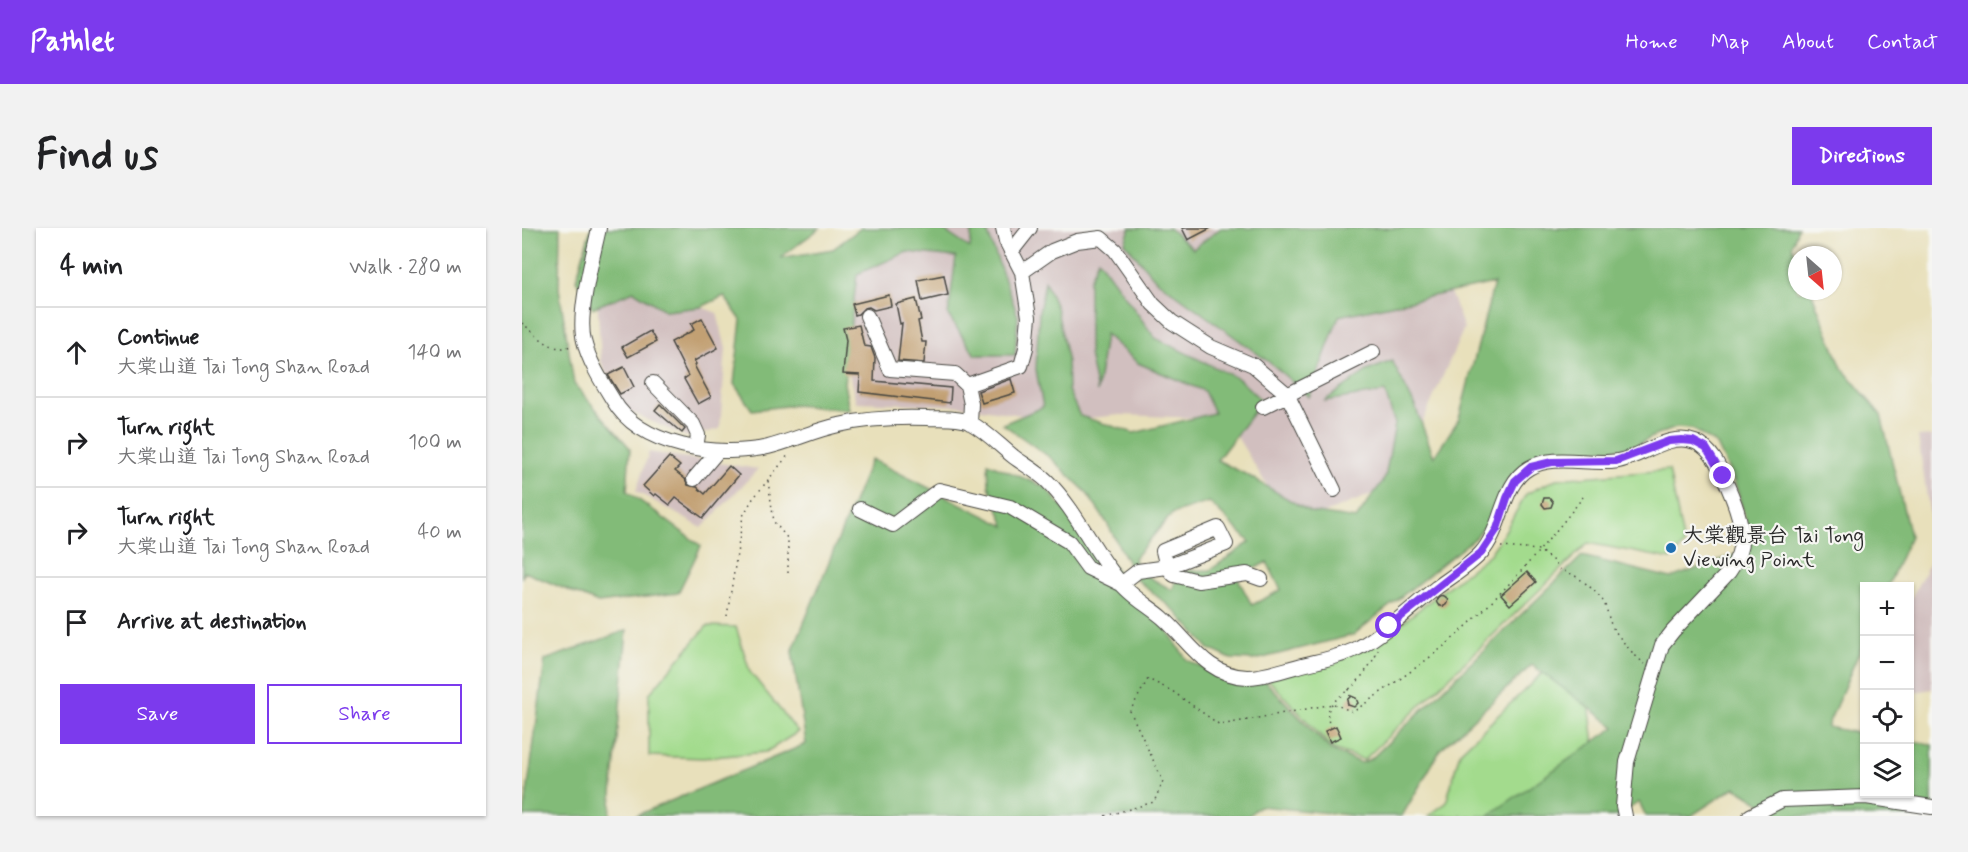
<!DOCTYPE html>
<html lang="en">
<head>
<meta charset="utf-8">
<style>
  body { margin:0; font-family:Mynerve,"LXGW WenKai TC",sans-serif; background:#f2f2f2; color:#202124 }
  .controls { position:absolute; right:18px; bottom:18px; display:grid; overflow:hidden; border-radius:0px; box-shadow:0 2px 4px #0004 }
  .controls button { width:54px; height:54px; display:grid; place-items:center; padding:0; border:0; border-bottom:2px solid #e0e0e0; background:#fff; color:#202124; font:30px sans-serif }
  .compass { position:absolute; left:1266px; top:18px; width:54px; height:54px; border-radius:50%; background:#fff; box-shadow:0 2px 4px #0004; rotate:153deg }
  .stop { position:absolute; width:18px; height:18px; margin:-14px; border:4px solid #7c3aed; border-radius:50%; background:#fff }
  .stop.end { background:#7c3aed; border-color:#fff; box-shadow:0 2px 6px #0008 }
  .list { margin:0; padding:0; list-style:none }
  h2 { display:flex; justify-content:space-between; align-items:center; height:78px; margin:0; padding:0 24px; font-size:26px }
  h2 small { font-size:20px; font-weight:400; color:#757577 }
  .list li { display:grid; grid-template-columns:39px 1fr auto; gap:18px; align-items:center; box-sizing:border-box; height:90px; padding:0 24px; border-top:2px solid #e0e0e0 }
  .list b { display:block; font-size:22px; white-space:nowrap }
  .list p { margin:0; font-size:20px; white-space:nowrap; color:#757577 }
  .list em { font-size:20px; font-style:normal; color:#757577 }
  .actions { display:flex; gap:12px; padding:18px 24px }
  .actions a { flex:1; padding:14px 0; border:2px solid #7c3aed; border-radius:0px; text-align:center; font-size:21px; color:#7c3aed }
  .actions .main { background:#7c3aed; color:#fff }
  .icon { flex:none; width:33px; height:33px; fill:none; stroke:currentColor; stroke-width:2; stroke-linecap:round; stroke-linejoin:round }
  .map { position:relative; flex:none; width:1410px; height:588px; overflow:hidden; border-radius:0px }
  header { display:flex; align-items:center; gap:36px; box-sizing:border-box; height:84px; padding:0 30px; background:#7c3aed; color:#fff }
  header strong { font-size:28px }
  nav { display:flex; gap:33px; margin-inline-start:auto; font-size:21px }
  .intro { display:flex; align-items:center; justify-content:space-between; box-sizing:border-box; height:144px; padding:0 36px }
  h1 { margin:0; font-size:42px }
  .button { padding:15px 27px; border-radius:0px; background:#7c3aed; color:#fff; font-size:21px; font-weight:700 }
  main { display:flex; gap:36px; padding:0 36px }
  aside { flex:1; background:#fff; border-radius:0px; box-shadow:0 2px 4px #0004 }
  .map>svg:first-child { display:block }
  .industrial { fill:#d1bfbf }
  .green { fill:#a3db8d; stroke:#67835c; stroke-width:1.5 }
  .forest { fill:#82bb78; stroke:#567352; stroke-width:1.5; fill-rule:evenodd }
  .building { fill:#c2a073 }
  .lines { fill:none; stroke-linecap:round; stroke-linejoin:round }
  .minor-casing { stroke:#474641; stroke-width:16 }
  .path { stroke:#474641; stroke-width:1.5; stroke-dasharray:1.5 4.5; stroke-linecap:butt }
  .minor { stroke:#fff; stroke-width:14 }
  .route { stroke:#7c3aed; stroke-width:8 }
  .poi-dot { fill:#1f6fb2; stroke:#f6f6f2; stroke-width:2 }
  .labels { text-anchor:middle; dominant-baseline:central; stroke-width:4.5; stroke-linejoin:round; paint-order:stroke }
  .poi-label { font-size:21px; fill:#2b2b2b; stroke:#f6f6f2; text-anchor:start }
</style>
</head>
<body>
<header>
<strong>Pathlet</strong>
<nav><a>Home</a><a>Map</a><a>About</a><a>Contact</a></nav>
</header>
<div class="intro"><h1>Find us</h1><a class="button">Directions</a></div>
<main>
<aside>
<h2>4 min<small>Walk · 280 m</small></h2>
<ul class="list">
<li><svg class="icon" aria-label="ahead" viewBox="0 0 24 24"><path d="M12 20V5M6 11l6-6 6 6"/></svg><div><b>Continue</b><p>大棠山道 Tai Tong Shan Road</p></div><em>140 m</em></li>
<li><svg class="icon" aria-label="right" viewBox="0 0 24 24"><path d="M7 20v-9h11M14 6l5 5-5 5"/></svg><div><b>Turn right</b><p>大棠山道 Tai Tong Shan Road</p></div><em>100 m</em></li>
<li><svg class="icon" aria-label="right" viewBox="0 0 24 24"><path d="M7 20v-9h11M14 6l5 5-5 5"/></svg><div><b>Turn right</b><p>大棠山道 Tai Tong Shan Road</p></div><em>40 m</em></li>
<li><svg class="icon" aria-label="arrive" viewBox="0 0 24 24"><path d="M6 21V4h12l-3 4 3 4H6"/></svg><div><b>Arrive at destination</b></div></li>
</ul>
<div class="actions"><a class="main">Save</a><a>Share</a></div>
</aside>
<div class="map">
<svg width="1410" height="588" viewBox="0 0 1410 588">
  <rect width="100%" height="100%" fill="#f6f6f2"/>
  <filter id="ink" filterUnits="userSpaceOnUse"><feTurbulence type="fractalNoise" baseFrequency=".0167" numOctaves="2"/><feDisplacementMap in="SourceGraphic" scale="12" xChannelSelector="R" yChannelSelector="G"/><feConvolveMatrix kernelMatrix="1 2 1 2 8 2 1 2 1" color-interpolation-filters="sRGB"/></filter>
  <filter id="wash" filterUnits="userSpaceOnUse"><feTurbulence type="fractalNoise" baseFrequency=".008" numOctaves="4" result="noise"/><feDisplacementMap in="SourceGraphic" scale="24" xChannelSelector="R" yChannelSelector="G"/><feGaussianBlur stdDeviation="1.35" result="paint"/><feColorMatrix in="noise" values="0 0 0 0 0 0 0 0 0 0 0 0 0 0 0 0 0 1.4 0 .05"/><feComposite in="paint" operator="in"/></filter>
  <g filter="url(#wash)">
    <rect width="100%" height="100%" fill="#e8e0bb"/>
    <path class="industrial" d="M376 0H757L915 31 942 100 873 257 770 298 704 191 598 187 540 193 439 178 334 174 309 72Z
      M110 52 195 85 204 120 198 201 165 209 99 180 79 134 75 68Z
      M1410 208V303L1396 209Z
      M127 224 236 241 180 300 114 263Z
      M1410 330V461L1388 465V372Z"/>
    <path class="green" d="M1147 242 1162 317 1149 331 1066 315 842 532 811 521 744 449 863 408 968 326 982 305 1004 266 1034 251Z
      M185 398 214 399 228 444 276 504 244 524 181 530 127 528V466Z
      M1040 426 1062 432 1075 541 1091 588H906L924 575 938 524Z"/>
    <path class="forest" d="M0 0H38L37 60 52 156 108 220 105 263 179 318 156 365 76 375 3 344 0 349Z
      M69 0H298L258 30 311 21 339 0H422L421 2 448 20 450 0H464L496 88 493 127H453L426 87 434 29 385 24 335 46 322 155 327 182 273 177 230 182 212 156 219 92 202 68 179 79 144 83 112 63 70 80 54 52Z
      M608 0H647L671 21 699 0H1276L1270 18 1275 30V63H1289L1320 140 1359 187 1388 308 1366 358H1342V413L1305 499 1342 506V566H1388V513L1410 517V588H1259L1213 559 1169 588H1124L1117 574 1096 588H966L1093 499 1010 437 919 521 880 588H837L737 578 726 588H113L284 516 270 424 349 231 483 298 467 258 466 235 523 259 642 397 665 432 701 449 743 453 810 523 839 535 849 531 1060 328 1149 350 1226 322 1227 304 1215 261 1205 238 1195 217 1170 201 1154 200 1132 208 1109 220 1055 223 1026 227 999 238 983 257 973 285 954 309 831 407 733 432 709 431 687 421 653 383 614 351 585 295 564 264 530 231 481 196 521 179 514 142 517 84 523 53 535 82 545 130 546 162 558 188 612 205 692 185 682 163 616 135 583 106 575 164 567 126V53L576 31 633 110 717 151 740 173 695 232 727 248 788 284 834 291 863 250 873 196 863 164 802 173 845 143 870 133 893 178 912 229 937 191 972 55 817 88 787 169 751 137 633 51 603 15ZM687 274 728 314 688 342 658 343 650 362 616 343 612 330 650 286ZM745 334 759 362 730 377 715 349Z
      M105 402 88 588H2L23 432Z"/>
    <g id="blocks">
      <path class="building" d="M660 0H689L666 12Z
        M422 47 426 67 400 73 396 52Z
        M367 67 369 78 352 82 347 79 342 80 336 86 333 87 330 76Z
        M394 71 399 92 396 93 400 114H404L402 135 376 133 380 95 378 96 374 76Z
        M180 90 196 120 172 133 174 136 172 137 189 169 176 176 162 151 166 148 149 114 172 102 169 96Z
        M337 97 342 118 349 119 353 130 352 153 429 160 428 175 337 164 338 147 321 146 324 112 321 100Z
        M128 103 134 114 106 129 100 119Z
        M102 139 112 159 98 166 86 147Z
        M489 151 493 165 460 175 456 163Z
        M138 176 163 201 160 205 133 182Z
        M147 229 158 238 153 243 163 251 166 257 175 259 183 266 207 238 217 247 181 290 154 270 148 277 134 266 132 268 121 258Z
        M1022 270H1028L1031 274 1029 279 1023 280 1020 276Z
        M1005 344 1014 354 988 377 979 367Z
        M914.5 373a5.5 5.5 0 1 1 11 0a5.5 5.5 0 1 1-11 0Z
        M829 468 834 470 836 475 832 479 826 477 825 472Z
        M814 498 819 509 808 514 803 503Z"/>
    </g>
  </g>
  <g filter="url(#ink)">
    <use href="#blocks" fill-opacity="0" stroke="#474641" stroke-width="1.5"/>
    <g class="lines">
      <g class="minor-casing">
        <path id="minor" d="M77 0C71 29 55 86 62 113 67 134 80 154 91 172 118 219 197 230 246 219 270 213 293 202 317 197 346 190 376 189 406 190 419 191 436 189 447 194 464 203 477 217 492 229 503 237 516 244 525 253 554 282 571 322 597 353 608 368 627 378 641 390 668 414 685 448 725 449 741 449 758 443 773 439 794 433 817 430 836 420 863 405 890 379 914 360 929 349 947 338 959 325 981 301 979 256 1007 240 1033 225 1067 238 1096 233 1122 228 1146 204 1173 214 1191 221 1199 243 1206 259 1219 289 1228 316 1207 344L1151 403 1140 417 1105 534 1101 578 1103 588
          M489 24 508 0
          M500 44 530 23 555 13 579 10 593 22 631 76 650 94 689 119 731 137 765 166 812 262
          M345 88 368 141 433 146 445 157
          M131 155 171 196 176 207 174 220
          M741 179 851 124
          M448 195 449 176 445 157 499 138 504 120 507 89 500 44 484 13 481 0
          M172 251 195 224
          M338 281 371 297 417 262 488 279 547 314 566 340 599 356 616 343 645 339 704 316 696 300 641 323 645 339 652 347 676 353 725 346 739 351
          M1228 588 1260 572 1344 569 1410 579"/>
      </g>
      <path class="path" d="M0 95C14 106 32 128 50 117
        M246 253 252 294 266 311V349
        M979 319 1017 322 1030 332 1039 343C1052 343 1074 363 1081 373 1086 381 1086 392 1091 400 1100 413 1111 427 1123 436
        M205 388 221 288 230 272 267 226
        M827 461 828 469
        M812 476 831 484C863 461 897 439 927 414 976 371 1021 321 1061 269
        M808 500C807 494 804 488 807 481 810 473 824 464 831 458 837 453 854 430 856 422
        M583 588 632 574 641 553 608 483 626 451 650 463 698 497 811 476"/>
      <use href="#minor" class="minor"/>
    </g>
  </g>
  <g class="lines" filter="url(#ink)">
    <path class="route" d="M867 398 959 325 975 301 985 270 993 253 1009 239 1030 234 1094 233 1147 213 1160 212 1171 213 1184 220 1201 248"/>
  </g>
  <circle class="poi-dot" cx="1149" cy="320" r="6"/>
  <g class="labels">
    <g class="poi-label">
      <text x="1161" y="308">大棠觀景台 Tai Tong<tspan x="1161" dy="24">Viewing Point</tspan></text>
    </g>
  </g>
</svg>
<div class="controls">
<button>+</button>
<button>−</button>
<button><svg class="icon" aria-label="locate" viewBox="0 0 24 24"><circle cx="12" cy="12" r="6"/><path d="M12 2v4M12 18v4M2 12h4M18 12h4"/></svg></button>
<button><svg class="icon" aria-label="layers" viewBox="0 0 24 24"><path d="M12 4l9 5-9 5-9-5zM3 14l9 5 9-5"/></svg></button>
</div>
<svg class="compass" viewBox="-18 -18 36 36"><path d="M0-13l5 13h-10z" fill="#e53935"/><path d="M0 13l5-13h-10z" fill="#757577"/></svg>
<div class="stop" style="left:867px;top:398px"></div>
<div class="stop end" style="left:1201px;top:248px"></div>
</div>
</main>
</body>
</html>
